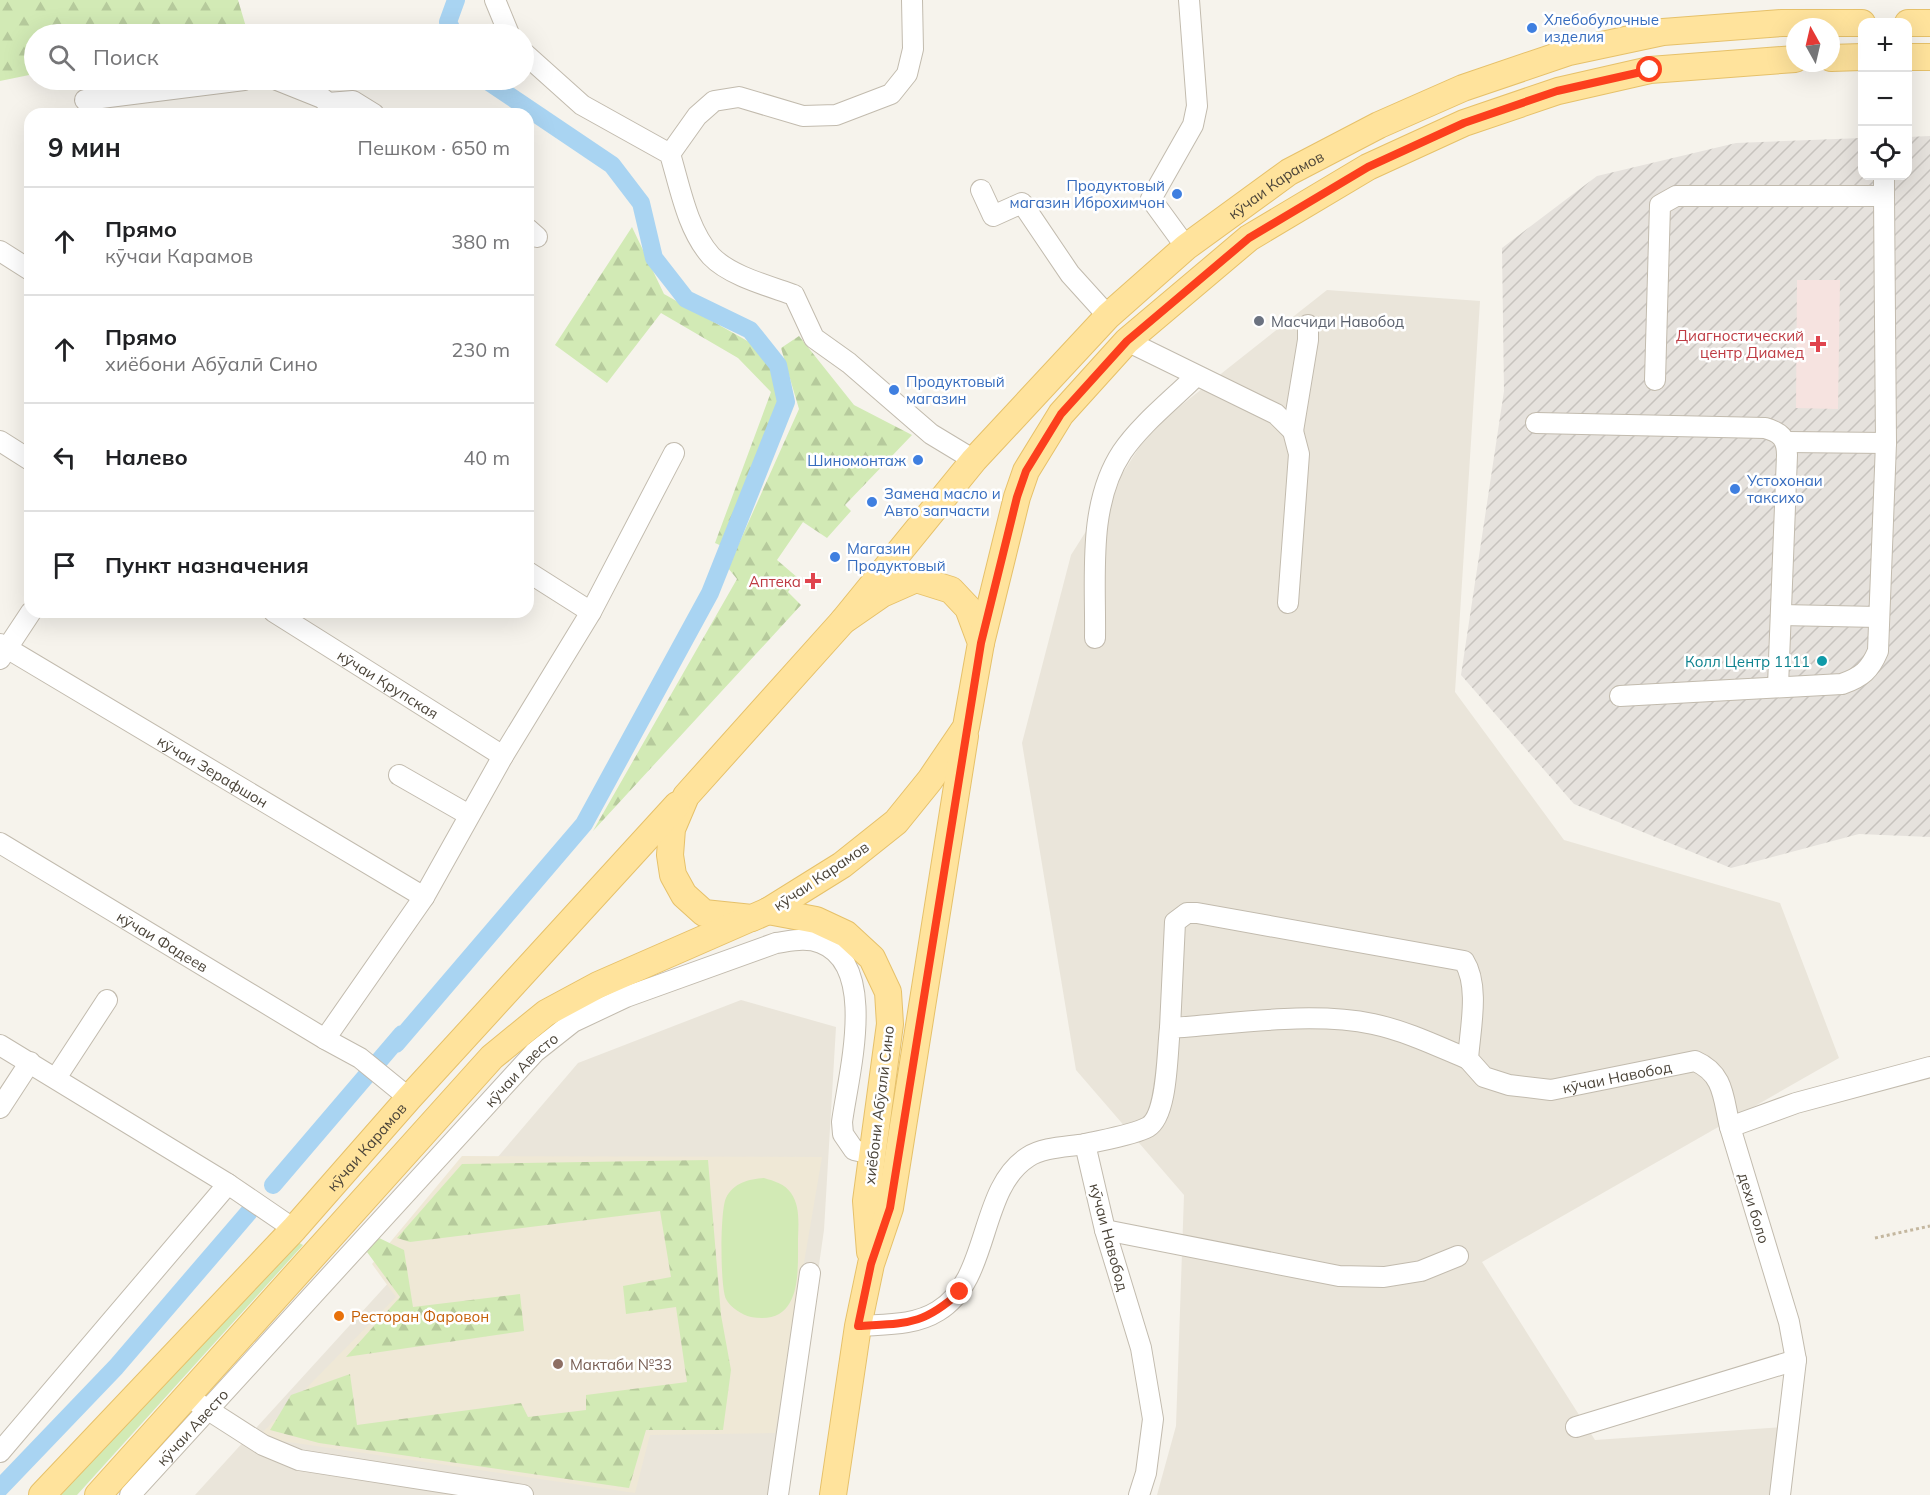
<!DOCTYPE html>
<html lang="ru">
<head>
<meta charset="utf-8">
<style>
  body { margin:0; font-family:Mulish,sans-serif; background:#f2f2f2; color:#202124 }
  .controls { position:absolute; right:18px; top:18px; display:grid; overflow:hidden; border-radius:12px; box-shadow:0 6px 24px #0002 }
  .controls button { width:54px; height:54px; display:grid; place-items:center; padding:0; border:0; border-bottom:2px solid #e0e0e0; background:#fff; color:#202124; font:30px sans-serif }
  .compass { position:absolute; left:1786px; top:18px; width:54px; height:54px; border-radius:50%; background:#fff; box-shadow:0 6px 24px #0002; rotate:352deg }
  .stop { position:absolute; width:18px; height:18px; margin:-14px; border:4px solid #fc3f1d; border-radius:50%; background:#fff }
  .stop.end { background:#fc3f1d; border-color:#fff; box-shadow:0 2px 6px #0008 }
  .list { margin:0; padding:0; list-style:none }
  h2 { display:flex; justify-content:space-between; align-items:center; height:78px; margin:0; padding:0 24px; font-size:26px }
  h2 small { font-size:20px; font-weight:400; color:#757577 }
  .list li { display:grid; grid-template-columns:39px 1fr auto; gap:18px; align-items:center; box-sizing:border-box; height:108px; padding:0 24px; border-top:2px solid #e0e0e0 }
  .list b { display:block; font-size:22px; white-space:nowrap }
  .list p { margin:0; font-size:20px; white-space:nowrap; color:#757577 }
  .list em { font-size:20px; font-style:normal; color:#757577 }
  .icon { flex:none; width:33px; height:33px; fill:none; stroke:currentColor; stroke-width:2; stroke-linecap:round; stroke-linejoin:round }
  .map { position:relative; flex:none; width:1930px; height:1495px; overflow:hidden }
  .search { position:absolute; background:#fff; box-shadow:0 6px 24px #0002; left:24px; top:24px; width:510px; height:66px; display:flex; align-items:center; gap:15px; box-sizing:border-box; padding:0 21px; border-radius:33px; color:#757577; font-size:22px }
  .panel { position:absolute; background:#fff; box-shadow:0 6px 24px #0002; left:24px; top:108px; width:510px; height:510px; border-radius:18px }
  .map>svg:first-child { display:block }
  .residential { fill:#eae5da }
  .industrial { fill:url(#industrial-furrows) }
  .education { fill:#efe8d6 }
  .medical { fill:#f6e3e0 }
  .grass { fill:#d2eab5 }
  .forest { fill:url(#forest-firs) }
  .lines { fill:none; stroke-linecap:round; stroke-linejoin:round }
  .canal { stroke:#a9d4f2; stroke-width:18 }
  .minor-casing { stroke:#c2bbae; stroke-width:22 }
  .major-casing { stroke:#e6c16a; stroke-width:28 }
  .path { stroke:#c4b79f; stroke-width:3; stroke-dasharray:3 3; stroke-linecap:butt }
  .minor { stroke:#fff; stroke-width:20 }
  .major { stroke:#ffe39c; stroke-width:26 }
  .route { stroke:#fc3f1d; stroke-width:8 }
  .shop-dot { fill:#3f7fe0; stroke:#fff; stroke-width:2 }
  .worship-dot { fill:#6b7280; stroke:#fff; stroke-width:2 }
  .health-dot { fill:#e0444e; stroke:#fff; stroke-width:2 }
  .culture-dot { fill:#0f9aa8; stroke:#fff; stroke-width:2 }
  .food-dot { fill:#e8710a; stroke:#fff; stroke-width:2 }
  .education-dot { fill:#8d6e63; stroke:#fff; stroke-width:2 }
  .labels { text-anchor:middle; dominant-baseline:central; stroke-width:5; stroke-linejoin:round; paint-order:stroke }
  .shop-label { font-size:15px; fill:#366cbe; stroke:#fff; text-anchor:start }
  .street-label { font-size:15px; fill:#4b4439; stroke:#fff }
  .worship-label { font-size:15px; fill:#5b616d; stroke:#fff; text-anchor:start }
  .health-label { font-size:15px; fill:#be3a42; stroke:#fff; text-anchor:end }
  .culture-label { font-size:15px; fill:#0d838f; stroke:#fff; text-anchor:end }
  .food-label { font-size:15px; fill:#c56008; stroke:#fff; text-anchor:start }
  .education-label { font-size:15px; fill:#785e54; stroke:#fff; text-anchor:start }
</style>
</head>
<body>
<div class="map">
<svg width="1930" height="1495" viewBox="0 0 1930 1495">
  <defs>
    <pattern id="industrial-furrows" width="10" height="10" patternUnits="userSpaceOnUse" patternTransform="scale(1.5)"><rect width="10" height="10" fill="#e6e2dd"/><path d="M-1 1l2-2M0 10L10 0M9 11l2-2" fill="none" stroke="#c7c3be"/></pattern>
    <pattern id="forest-firs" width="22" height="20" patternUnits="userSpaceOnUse" patternTransform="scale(1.5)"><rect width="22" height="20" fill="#d2eab5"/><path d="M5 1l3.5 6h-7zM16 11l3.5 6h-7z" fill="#b6ca9c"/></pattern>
  </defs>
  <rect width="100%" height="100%" fill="#f6f3ec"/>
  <path class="residential" d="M1327 290 1480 301 1455 692 1564 840 1780 903 1839 1058 1482 1262 1595 1440 1798 1426 1790 1495H1157L1176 1426 1184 1195 1076 1070 1022 743 1071 555 1150 430Z
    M741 1000 836 1027 824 1230 786 1495H195L422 1246 578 1063Z"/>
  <path class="industrial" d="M1930 136V837L1859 834 1731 868 1574 804 1461 675 1504 391 1502 248 1597 176 1736 143 1862 138V176H1908V137Z"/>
  <path class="education" d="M462 1156 822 1157 775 1433 650 1435 635 1493 275 1440 263 1432 396 1297 372 1264Z"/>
  <path class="medical" d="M1797 280H1840L1838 409 1796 408Z"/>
  <path class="grass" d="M764 1178C774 1181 785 1184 791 1193 801 1207 798 1227 798 1243 798 1275 801 1326 751 1317 742 1315 730 1307 726 1299 720 1287 720 1210 726 1198 733 1183 749 1179 764 1178Z
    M294 1240 303 1245 77 1495H61Z"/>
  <path class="forest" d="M0 0H238L246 27 168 34H34V74L0 81Z
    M632 227 664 294 751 343 771 369 781 399 724 547 715 543 771 392 738 358 661 313 607 383 555 345Z
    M799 336 854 405 912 435 845 505 851 511 827 538 803 522 777 560 798 578 788 592 801 605 593 831 737 579 728 568 799 409 781 348Z
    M708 1160 721 1315 731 1370 723 1430H646L629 1488 319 1443 270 1430 291 1395 350 1374 357 1425 521 1403 528 1417 586 1410V1395L687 1382 676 1307 626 1314 623 1286 671 1277 660 1211 410 1242 397 1238 462 1164Z
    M375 1236 404 1250 413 1307 520 1294 524 1331 346 1357 400 1297 367 1252Z"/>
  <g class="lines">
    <path class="canal" d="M454 34 448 22 456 0
      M396 1044 584 824 710 593 786 402 778 365 750 330 686 299 654 258 641 203 612 165 486 80
      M273 1185 402 1034
      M0 1488 116 1367 249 1212"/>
    <g class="minor-casing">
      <g id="minor">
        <path d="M495 0 509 34"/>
        <path d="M524 53 582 105 670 154C680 187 687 229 711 256 730 276 769 286 794 295L814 338 849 363 931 434 974 460"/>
        <path d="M277 80 322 98 328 103 331 114"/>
        <path d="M85 100 244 80"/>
        <path d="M328 103 353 101 374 114"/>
        <path d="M670 154 697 116 714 101 739 97 803 116 836 115 891 94 907 74 913 49 912 0"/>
        <path d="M981 190 993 216 1022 203 1070 274 1108 316"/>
        <path d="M528 229 537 237"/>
        <path d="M1186 247 1151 199 1193 125 1197 106 1189 0"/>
        <path d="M0 251 30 270"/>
        <path d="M1127 341 1276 414 1293 431 1299 454 1288 603"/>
        <path d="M1655 380 1660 205 1676 196H1884V176"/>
        <path d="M1536 423 1765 428C1780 432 1787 438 1787 455L1778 686"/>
        <path d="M1293 431 1308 340V325"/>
        <path d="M0 441 30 460"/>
        <path d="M1787 442 1886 443"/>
        <path d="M528 572 591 612"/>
        <path id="s1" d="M274 612 503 756"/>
        <path d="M1781 615 1878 617"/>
        <path d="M1095 638C1096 577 1087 505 1122 452 1141 424 1172 400 1196 376"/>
        <path id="s2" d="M0 644 424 897"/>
        <path d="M0 659 31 612"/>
        <path d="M1620 696 1842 684C1862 677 1870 670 1878 651L1886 443 1884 196"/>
        <path d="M399 775 469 815"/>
        <path id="s3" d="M0 843 325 1039 360 1058 409 1098"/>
        <path id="s4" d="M1170 1028 1175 922 1187 913H1197L1464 961C1480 986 1470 1030 1468 1059L1484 1077 1509 1085 1551 1090 1695 1061C1725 1074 1723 1099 1730 1127"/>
        <path d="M325 1039 424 897 503 756 591 612 674 453"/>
        <path d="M0 1045 228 1184 294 1229"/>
        <path d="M56 1078 107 1000"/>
        <path d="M0 1108 30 1062"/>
        <path d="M1105 1230 1339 1276 1384 1277 1421 1271 1458 1256"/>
        <path d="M858 1326C885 1324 914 1326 938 1311 991 1279 978 1189 1028 1157 1043 1147 1067 1147 1085 1144"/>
        <path d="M199 1404 263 1445 299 1460 523 1495"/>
        <path d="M1576 1427 1796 1360"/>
        <path d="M0 1452 228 1184"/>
        <path id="s5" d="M130 1495 535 1052 573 1022 626 997 776 943C791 941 806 937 821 943 879 965 848 1076 842 1122L843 1134 854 1150 872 1154"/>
        <path d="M778 1495 810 1273"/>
        <path d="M1139 1495 1146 1473 1153 1419 1141 1348 1105 1230 1085 1144C1102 1140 1134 1135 1148 1127 1168 1115 1167 1051 1170 1028 1233 1024 1310 1011 1373 1024 1406 1031 1437 1046 1468 1059"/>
        <path d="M1780 1495 1796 1360 1789 1322 1730 1127 1796 1103 1930 1067"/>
      </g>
    </g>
    <g class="major-casing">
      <g id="major">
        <path d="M1908 23H1930"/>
        <path d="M1908 57H1930"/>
        <path d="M1831 58 1862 57"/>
        <path d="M916 579 951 590 968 608 981 643 966 727 930 780 896 822 842 865 768 911 752 918 704 913 684 895 673 875 670 855 672 829 686 796 843 621 882 594Z"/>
        <path id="s6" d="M843 621 974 460 1108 316 1186 247 1289 172 1379 125 1463 88 1569 52 1663 32 1782 23H1862"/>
        <path d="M981 643 1017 497 1026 471 1061 414 1127 341 1249 238 1368 167 1464 123 1558 91 1650 70 1795 59"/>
        <path d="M768 911 816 920 846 934 872 958 888 992 890 1024 866 1201 870 1252"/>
        <path id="s7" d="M42 1495 294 1229 409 1098 677 805"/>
        <path d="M98 1495 492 1057 546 1013 598 985 751 918"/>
        <path d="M833 1495 858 1326 871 1264 890 1208 965 736"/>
      </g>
    </g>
    <path class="path" d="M1875 1238 1930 1226"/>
    <use href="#minor" class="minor"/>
    <use href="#major" class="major"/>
  </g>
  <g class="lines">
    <path class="route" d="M960 1292C922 1326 907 1323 858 1326L871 1264 890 1208 981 643 1017 497 1026 471 1061 414 1127 341 1249 238 1368 167 1464 123 1557 91 1650 70"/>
  </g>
  <g class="shop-dot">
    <circle cx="1532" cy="28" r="6"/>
    <circle cx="1177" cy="194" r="6"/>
    <circle cx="894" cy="390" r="6"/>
    <circle cx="918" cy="460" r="6"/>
    <circle cx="1735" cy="489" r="6"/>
    <circle cx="872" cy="502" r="6"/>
    <circle cx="835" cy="557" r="6"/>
  </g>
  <circle class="worship-dot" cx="1259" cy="321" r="6"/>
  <g class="health-dot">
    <path d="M1815 335h6v6h6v6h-6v6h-6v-6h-6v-6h6z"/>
    <path d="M810 572h6v6h6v6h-6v6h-6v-6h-6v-6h6z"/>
  </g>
  <circle class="culture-dot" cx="1822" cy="661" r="6"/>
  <circle class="food-dot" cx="339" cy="1316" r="6"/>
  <circle class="education-dot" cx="558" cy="1364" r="6"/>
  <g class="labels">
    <g class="shop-label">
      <text x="1544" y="19">Хлебобулочные<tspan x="1544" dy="17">изделия</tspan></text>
      <text x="1165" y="185" text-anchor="end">Продуктовый<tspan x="1165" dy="17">магазин Иброхимчон</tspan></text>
      <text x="906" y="381">Продуктовый<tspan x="906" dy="17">магазин</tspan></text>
      <text x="906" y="460" text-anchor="end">Шиномонтаж</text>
      <text x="1747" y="480">Устохонаи<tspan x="1747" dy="17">таксихо</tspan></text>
      <text x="884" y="493">Замена масло и<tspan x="884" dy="17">Авто запчасти</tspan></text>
      <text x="847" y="548">Магазин<tspan x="847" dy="17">Продуктовый</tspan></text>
    </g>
    <g class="street-label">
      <text stroke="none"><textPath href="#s6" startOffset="618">кӯчаи Карамов</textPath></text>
      <text stroke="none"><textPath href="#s1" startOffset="135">кӯчаи Крупская</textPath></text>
      <text stroke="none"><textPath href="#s2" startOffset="248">кӯчаи Зерафшон</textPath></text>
      <text transform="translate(821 876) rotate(-34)">кӯчаи Карамов</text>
      <text stroke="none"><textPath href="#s3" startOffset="190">кӯчаи Фадеев</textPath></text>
      <text stroke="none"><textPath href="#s5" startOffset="578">кӯчаи Авесто</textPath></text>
      <text stroke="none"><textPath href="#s4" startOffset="662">кӯчаи Навобод</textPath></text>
      <text transform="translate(879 1105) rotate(-83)">хиёбони Абӯалӣ Сино</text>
      <text stroke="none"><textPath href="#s7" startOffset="476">кӯчаи Карамов</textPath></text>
      <text transform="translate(1754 1208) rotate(73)">дехи боло</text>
      <text transform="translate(1109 1237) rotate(75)">кӯчаи Навобод</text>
      <text stroke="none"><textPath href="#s5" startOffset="92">кӯчаи Авесто</textPath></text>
    </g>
    <g class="worship-label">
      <text x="1271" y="321">Масчиди Навобод</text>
    </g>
    <g class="health-label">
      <text x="1804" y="335">Диагностический<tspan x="1804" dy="17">центр Диамед</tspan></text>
      <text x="801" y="581">Аптека</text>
    </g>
    <g class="culture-label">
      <text x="1810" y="661">Колл Центр 1111</text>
    </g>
    <g class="food-label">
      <text x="351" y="1316">Ресторан Фаровон</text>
    </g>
    <g class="education-label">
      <text x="570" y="1364">Мактаби №33</text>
    </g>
  </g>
</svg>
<div class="controls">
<button>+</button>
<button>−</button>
<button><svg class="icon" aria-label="locate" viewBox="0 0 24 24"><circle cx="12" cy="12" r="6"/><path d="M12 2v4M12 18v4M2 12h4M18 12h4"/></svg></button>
</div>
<svg class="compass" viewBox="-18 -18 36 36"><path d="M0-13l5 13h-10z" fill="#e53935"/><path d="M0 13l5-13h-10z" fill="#757577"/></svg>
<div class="stop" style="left:1650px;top:70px"></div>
<div class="stop end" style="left:960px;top:1292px"></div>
<div class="search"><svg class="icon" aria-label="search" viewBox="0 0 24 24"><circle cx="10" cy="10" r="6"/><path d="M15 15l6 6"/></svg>Поиск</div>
<section class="panel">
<h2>9 мин<small>Пешком · 650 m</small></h2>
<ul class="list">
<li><svg class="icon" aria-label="ahead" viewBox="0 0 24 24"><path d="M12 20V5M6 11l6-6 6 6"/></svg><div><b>Прямо</b><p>кӯчаи Карамов</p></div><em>380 m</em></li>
<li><svg class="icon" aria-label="ahead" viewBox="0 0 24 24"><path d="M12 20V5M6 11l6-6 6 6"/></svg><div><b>Прямо</b><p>хиёбони Абӯалӣ Сино</p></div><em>230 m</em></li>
<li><svg class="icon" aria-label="left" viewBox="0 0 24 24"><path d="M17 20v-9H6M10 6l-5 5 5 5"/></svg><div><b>Налево</b></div><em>40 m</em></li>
<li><svg class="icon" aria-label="arrive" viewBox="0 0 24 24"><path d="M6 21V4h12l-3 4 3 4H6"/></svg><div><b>Пункт назначения</b></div></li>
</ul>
</section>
</div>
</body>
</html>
